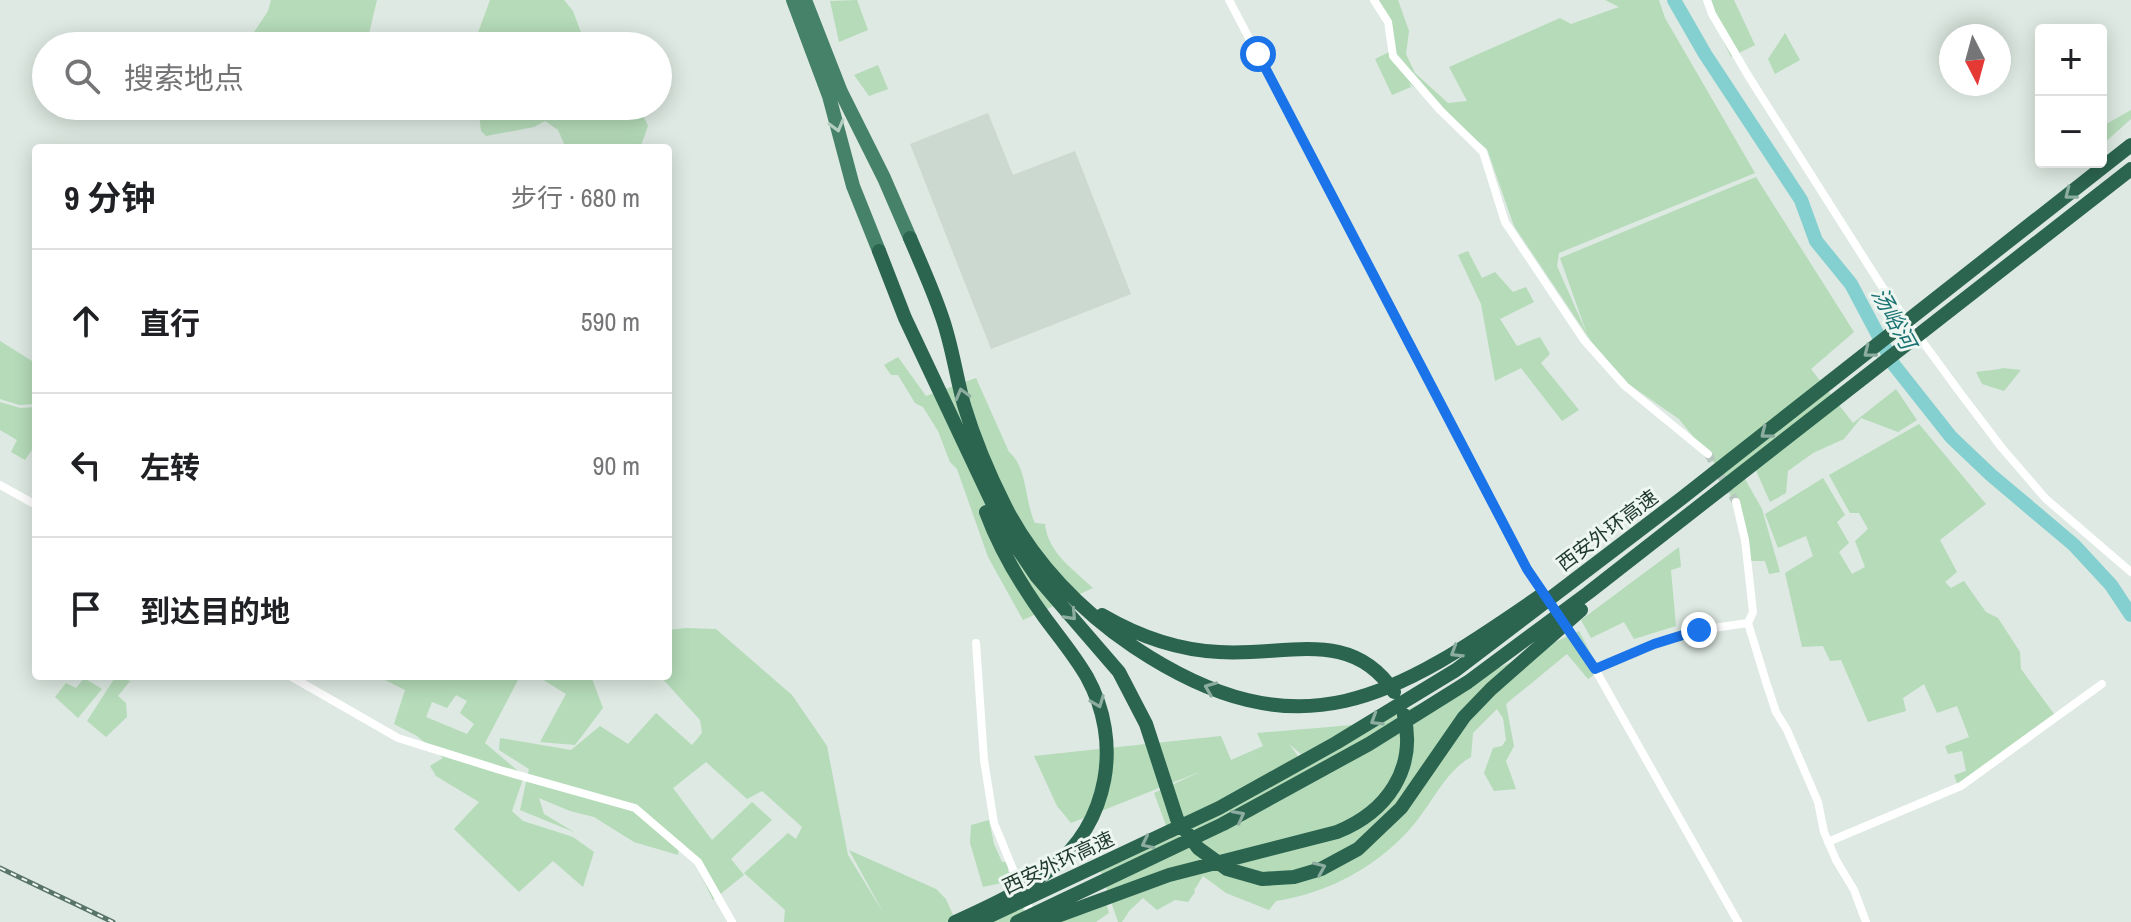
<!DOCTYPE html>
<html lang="zh">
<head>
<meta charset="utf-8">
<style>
  body { margin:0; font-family:"Archivo Narrow","Noto Sans SC",sans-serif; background:#f2f2f2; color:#202124 }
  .controls { position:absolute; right:24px; top:24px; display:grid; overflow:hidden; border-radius:8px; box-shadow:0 4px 20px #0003 }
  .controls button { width:72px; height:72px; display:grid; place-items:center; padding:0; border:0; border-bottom:2px solid #e0e0e0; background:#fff; color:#202124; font:40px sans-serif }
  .compass { position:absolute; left:1939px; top:24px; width:72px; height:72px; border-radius:50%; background:#fff; box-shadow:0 4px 20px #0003; rotate:174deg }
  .stop { position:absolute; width:24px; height:24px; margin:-18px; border:6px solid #1a73e8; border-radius:50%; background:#fff }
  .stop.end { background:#1a73e8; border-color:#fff; box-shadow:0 2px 8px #0008 }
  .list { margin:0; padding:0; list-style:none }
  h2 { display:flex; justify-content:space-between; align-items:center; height:104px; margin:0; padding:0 32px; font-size:34px }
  h2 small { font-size:26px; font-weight:400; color:#757577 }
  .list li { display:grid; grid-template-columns:52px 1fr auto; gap:24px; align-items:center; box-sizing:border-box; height:144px; padding:0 32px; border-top:2px solid #e0e0e0 }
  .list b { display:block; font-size:30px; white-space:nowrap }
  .list em { font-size:26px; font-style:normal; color:#757577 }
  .icon { flex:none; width:44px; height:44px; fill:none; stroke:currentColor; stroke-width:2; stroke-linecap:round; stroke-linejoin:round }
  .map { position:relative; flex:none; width:2131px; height:922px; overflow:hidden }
  .search { position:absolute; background:#fff; box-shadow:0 4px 20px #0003; left:32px; top:32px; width:640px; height:88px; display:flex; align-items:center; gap:20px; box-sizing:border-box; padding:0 28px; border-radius:44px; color:#757577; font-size:30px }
  .panel { position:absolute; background:#fff; box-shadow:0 4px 20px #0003; left:32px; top:144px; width:640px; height:536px; border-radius:8px }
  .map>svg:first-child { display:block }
  .built { fill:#cbd9d0 }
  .green { fill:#b5dbb9; fill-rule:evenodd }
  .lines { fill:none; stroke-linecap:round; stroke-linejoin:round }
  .river { stroke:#84cfcf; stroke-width:14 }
  .minor-tunnel { stroke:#b7c6be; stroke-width:8; stroke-dasharray:8 4; stroke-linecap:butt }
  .minor { stroke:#fff; stroke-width:8 }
  .trunk { stroke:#46826a; stroke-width:14 }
  .motorway { stroke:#2b644f; stroke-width:14 }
  .rail-casing { stroke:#597468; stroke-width:5 }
  .rail { stroke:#edf6f0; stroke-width:2; stroke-dasharray:6; stroke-linecap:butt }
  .oneway { stroke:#b3cdc1 }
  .oneway2 { stroke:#8cada0 }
  .route { stroke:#1a73e8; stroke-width:10 }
  .labels { text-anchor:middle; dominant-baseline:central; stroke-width:6; stroke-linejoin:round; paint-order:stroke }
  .street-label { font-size:20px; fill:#1f382d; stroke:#edf6f0 }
  .water-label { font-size:22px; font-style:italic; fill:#1a7273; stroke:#edf6f0 }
</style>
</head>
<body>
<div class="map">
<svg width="2131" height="922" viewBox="0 0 2131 922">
  <rect width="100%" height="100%" fill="#dde9e2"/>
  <path class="built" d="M988 113 1013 175 1075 151 1131 294 991 349 910 144Z"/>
  <path class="green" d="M271 0H377L366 46H245L268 11Z
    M490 0H564L573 11 586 46H477L476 38Z
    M857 0 868 30 839 42 830 1Z
    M1378 0H1398L1409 31 1406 54 1415 73 1448 103 1467 101 1449 67 1560 18 1571 24 1619 7 1605 0H1659L1665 18 1755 173 1559 253 1557 266 1587 334 1560 258 1756 177 1854 332 1811 369 1853 423 1896 389 1917 420 1898 432 1861 418 1844 439 1813 453 1788 471 1786 493 1770 502 1754 466 1741 472 1762 509 1780 572 1769 574 1765 561H1747L1744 524 1716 465 1679 419 1627 383 1591 341 1514 226 1487 149 1409 83 1411 87 1392 95 1375 59 1391 51Z
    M1703 0H1734L1755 45 1731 57Z
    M1785 33 1800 60 1775 74 1768 59Z
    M878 65 888 89 869 96 854 75Z
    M210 106H310L218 115Z
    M478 106H610L620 114 641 111 648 126 640 148H566L558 130 545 121 534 127 486 136 481 131Z
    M2131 110V119L2103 144 2101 127Z
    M1468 251 1482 278 1495 272 1513 292 1526 287 1534 302 1500 319 1517 346 1540 337 1550 354 1541 363 1579 410 1562 421 1521 368 1495 381 1481 304 1458 255Z
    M0 341 32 361 36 360V404L19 405 0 399Z
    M898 357 926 396 976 378 1009 452C1028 468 1024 500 1035 523L1045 524C1048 553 1073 569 1093 588L1023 620 988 557 957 469 950 462 938 431 923 407 915 403 898 375H891L884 365Z
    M2003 368 2021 370 2004 391 1982 384 1976 372C1985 370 1993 371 2003 368Z
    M0 402 20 408 36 407V444L25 460 11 452 17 440 0 430Z
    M1919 424 1986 504 1940 540 1957 572 1945 582 1951 588 1964 581 1986 612 1998 618 2020 652 2021 669 2057 718 1959 789 1954 775 1966 771 1962 751 1948 754 1945 746 1969 737 1957 706 1937 713 1924 684 1903 698 1906 711 1868 722 1841 660 1830 661 1823 646 1802 647 1785 573 1813 556 1806 536 1778 548 1765 514 1823 478 1845 515 1837 522 1849 543 1839 552 1852 574 1865 567 1855 541 1868 529 1859 513H1850L1829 475Z
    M1679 547 1681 567 1671 570 1676 626 1634 639 1624 622 1591 638 1581 620Z
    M686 628 716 629 792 695 827 746 848 855 884 914 849 850 936 889 946 899 956 922H784L785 910 744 873 788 833 796 839 802 827 762 791 747 799 706 762 673 788 712 840 752 802 772 820 731 859 744 875 713 900 689 851 680 841 678 855 634 842 594 817 570 811 539 798 544 814 574 832 520 810 529 769 499 750 500 738 571 750 600 726 628 744 656 713 692 745 702 733 700 720 660 676H668V630Z
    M1579 631 1600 671 1588 679 1567 654 1506 704 1514 746 1506 761 1516 789 1494 791 1484 773 1493 748 1502 746 1506 740 1503 718 1497 709 1473 733 1471 757C1445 772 1434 800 1415 823 1381 865 1329 893 1276 901L1269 910 1226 893 1203 876 1195 889 1194 887 1195 892 1188 902 1175 900 1157 910 1143 898 1130 910 1122 922H1118L1099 866 1171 839 1154 793 1202 771 1071 823 1057 806 1034 756 1221 736 1231 760 1263 746 1257 733 1364 724 1301 754 1289 744 1300 759Z
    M116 676 130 681 118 696 126 703 127 717 106 737 87 721Z
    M377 676H520L485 743 524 776 512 811 523 821 573 837 594 852 583 887 553 861 519 892 454 829 479 802 436 776 430 766 443 758 417 736 394 724 405 690ZM456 695 467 701 460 713 474 724 467 734 426 717 432 702 447 708Z
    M537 676H591L603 708 575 745 540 742 566 694Z
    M84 678 102 689 78 718 55 697 66 683 76 688Z
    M989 820 994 844 1002 862H1010L1008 872H1015V880L983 887 970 843 971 825Z
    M1021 896 1025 918 1106 901 1109 913 1096 922H991Z"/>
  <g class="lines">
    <path class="river" d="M1674 0 1705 54 1801 200 1816 241 1851 284 1894 365 1951 437 1991 475 2074 545 2111 585 2131 615"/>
    <path class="minor-tunnel" d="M1708 454 1736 502"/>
    <path class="minor" d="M1229 0 1527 569 1595 669 1738 922
      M1374 0 1388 22 1393 56 1440 110 1483 152 1505 222 1584 340 1625 386 1708 454
      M1707 0 1712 14 1749 77 1881 285 1961 394 2002 448 2046 499 2131 572
      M0 485 36 505
      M1736 502 1745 540 1753 612 1748 623 1767 685 1776 712 1787 730 1818 802 1824 832 1836 860 1854 890 1866 922
      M976 643 984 760 994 823 1033 918
      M1595 669 1654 644 1699 630 1748 623
      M290 676 398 738 500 770 635 808 698 862 732 922
      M1828 842 1961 786 2102 684"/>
    <path class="trunk" d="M793 0 829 96 853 186 879 251
      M805 0 841 92 884 178 910 238"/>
    <path class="motorway" d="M910 238C921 264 933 290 942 317 952 345 956 376 964 405 974 438 989 474 1005 506 1034 563 1081 611 1134 647 1301 758 1394 697 1540 596
      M879 251 905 318 1005 530 1037 577 1119 672 1146 724 1177 819 1198 848 1227 869 1262 879 1294 877 1321 869 1358 849 1401 808 1464 717 1491 689 1581 610
      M1102 615C1138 636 1177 650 1219 652 1284 657 1351 626 1394 692
      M955 922C988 907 1023 891 1051 869 1109 822 1123 742 1087 677 1075 656 1059 637 1045 618 1021 585 1000 550 986 512
      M977 922 1219 808 1336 743 1456 670 1682 498 2131 145
      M1017 922 1223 824 1369 744 1468 682 1588 593 2131 169
      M1041 922 1169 875 1337 832C1387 812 1417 769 1404 715"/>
    <g class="rail-casing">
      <path id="rail" d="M0 868 113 922"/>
    </g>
    <use href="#rail" class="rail"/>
  </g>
  <defs><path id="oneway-chevron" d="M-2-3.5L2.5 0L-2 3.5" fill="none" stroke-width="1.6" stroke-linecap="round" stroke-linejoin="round" transform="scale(2)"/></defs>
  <use class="oneway" href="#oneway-chevron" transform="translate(837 126) rotate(75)"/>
  <g class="oneway2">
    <use href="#oneway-chevron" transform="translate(2070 194) rotate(142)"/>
    <use href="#oneway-chevron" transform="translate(1869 352) rotate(142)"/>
    <use href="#oneway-chevron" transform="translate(962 394) rotate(-105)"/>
    <use href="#oneway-chevron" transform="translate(1766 433) rotate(142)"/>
    <use href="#oneway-chevron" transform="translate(1071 615) rotate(47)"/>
    <use href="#oneway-chevron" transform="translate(1456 652) rotate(148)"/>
    <use href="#oneway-chevron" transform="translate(1210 688) rotate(-158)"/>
    <use href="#oneway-chevron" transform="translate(1098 702) rotate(69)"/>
    <use href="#oneway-chevron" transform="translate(1376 720) rotate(148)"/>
    <use href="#oneway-chevron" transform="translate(1239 816) rotate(-28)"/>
    <use href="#oneway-chevron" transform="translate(1147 843) rotate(154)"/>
    <use href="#oneway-chevron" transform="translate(1320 868) rotate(-23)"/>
  </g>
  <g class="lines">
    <path class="route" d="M1258 54 1527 569 1595 669 1654 644 1699 630"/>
  </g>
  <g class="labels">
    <g class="street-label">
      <text transform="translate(1607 530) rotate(-37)">西安外环高速</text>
      <text transform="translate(1058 862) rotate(-25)">西安外环高速</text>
    </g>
    <g class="water-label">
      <text transform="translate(1894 318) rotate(61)">汤峪河</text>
    </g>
  </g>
</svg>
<div class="controls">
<button>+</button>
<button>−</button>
</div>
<svg class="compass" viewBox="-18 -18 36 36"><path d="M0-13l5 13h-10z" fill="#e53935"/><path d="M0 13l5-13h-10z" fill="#757577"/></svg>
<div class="stop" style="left:1258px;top:54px"></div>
<div class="stop end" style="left:1699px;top:630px"></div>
<div class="search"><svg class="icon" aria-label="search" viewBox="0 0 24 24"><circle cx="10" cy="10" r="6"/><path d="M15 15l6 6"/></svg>搜索地点</div>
<section class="panel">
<h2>9 分钟<small>步行 · 680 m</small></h2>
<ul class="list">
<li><svg class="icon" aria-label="ahead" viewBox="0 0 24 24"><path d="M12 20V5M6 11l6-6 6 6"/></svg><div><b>直行</b></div><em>590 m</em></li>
<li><svg class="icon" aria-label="left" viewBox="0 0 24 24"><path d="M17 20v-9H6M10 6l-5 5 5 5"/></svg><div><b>左转</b></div><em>90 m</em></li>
<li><svg class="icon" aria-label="arrive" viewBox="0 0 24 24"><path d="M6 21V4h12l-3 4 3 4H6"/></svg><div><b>到达目的地</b></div></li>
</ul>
</section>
</div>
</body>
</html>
